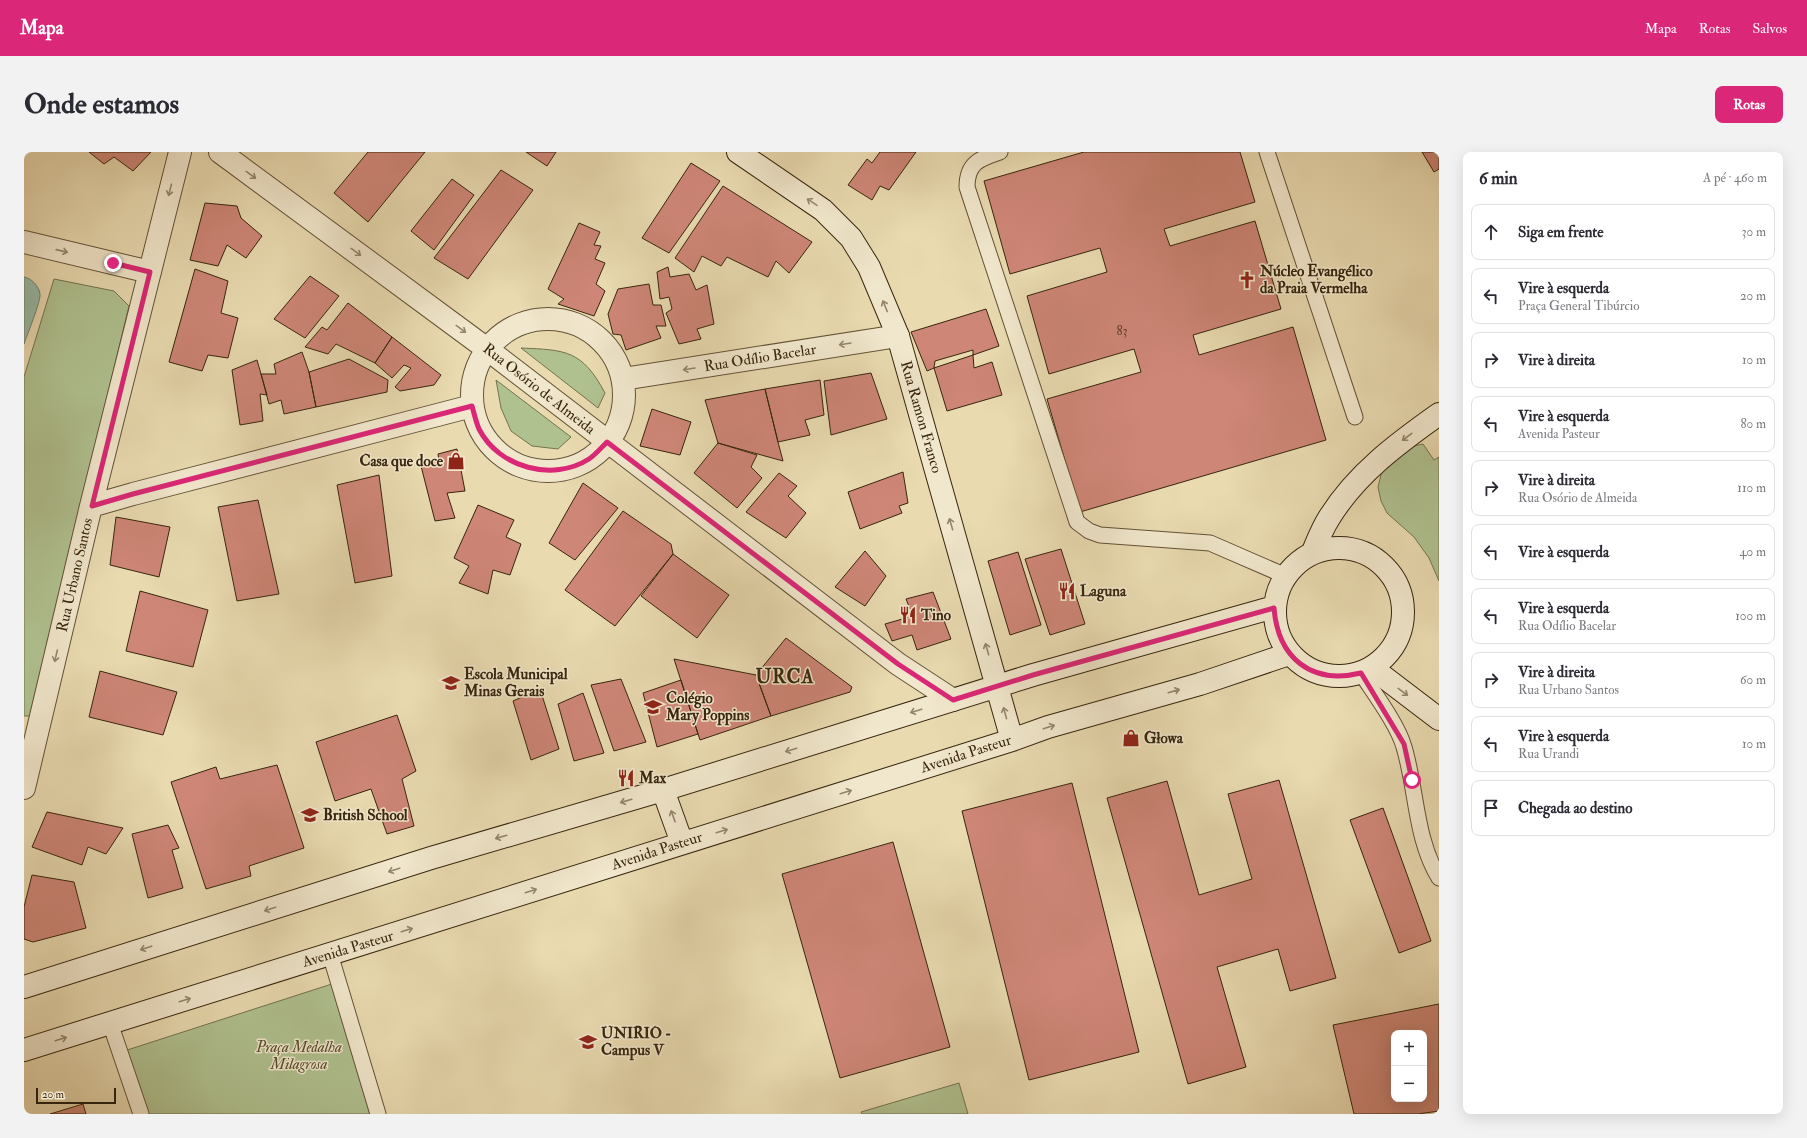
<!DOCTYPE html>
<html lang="pt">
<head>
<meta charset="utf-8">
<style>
  body { margin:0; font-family:"IM FELL Double Pica",serif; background:#f2f2f3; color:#2b2b33 }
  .controls { position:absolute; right:12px; bottom:12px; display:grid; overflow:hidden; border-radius:8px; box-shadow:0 4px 16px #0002 }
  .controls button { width:36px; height:36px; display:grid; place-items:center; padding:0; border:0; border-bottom:1px solid #e1e1e2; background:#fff; color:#2b2b33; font:20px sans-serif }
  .scale { position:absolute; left:12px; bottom:10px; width:80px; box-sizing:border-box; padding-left:4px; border:2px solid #37250d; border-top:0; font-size:11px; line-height:14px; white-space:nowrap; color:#37250d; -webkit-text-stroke:3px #f1e7cc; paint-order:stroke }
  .stop { position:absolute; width:12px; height:12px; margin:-9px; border:3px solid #db2777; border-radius:50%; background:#fff }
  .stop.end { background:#db2777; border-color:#fff; box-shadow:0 1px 4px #0008 }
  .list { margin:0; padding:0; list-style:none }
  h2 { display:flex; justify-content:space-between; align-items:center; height:52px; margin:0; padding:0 16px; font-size:17px }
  h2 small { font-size:13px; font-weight:400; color:#7c7c81 }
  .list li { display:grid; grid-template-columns:26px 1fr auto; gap:12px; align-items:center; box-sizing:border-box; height:56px; margin:0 8px 8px; padding:0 8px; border:1px solid #e1e1e2; border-radius:8px }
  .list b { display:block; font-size:15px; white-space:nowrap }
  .list p { margin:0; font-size:13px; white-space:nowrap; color:#7c7c81 }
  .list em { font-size:13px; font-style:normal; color:#7c7c81 }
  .icon { flex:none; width:22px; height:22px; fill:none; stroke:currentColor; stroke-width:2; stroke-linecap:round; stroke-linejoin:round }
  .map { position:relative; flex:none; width:1415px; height:962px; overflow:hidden; border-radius:8px }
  header { display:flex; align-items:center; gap:24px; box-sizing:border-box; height:56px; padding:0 20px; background:#db2777; color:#fff }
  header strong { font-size:19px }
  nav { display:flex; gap:22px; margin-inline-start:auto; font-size:14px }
  .intro { display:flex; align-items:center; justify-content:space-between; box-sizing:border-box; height:96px; padding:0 24px }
  h1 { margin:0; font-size:28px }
  .button { padding:10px 18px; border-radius:8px; background:#db2777; color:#fff; font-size:14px; font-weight:700 }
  main { display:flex; gap:24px; padding:0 24px }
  aside { flex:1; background:#fff; border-radius:8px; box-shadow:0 4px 16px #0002 }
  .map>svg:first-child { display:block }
  .green { fill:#b0c190; stroke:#74734e }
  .water { fill:#97bba9; stroke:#717f6b }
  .building { fill:#ce8677; stroke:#37250d; fill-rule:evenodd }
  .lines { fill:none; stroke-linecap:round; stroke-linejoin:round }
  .lane-casing { stroke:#645236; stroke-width:17 }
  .street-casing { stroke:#645236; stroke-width:24 }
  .secondary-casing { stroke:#37250d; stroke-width:24 }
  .lane { stroke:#f1e7cc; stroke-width:15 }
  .street { stroke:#f1e7cc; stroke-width:22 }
  .secondary { stroke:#f1e7cc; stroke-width:22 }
  .oneway { stroke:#94866c }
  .route { stroke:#db2777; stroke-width:5 }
  .labels { text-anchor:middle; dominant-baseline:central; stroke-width:3; stroke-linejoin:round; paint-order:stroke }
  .number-label { font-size:13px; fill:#5d3d28 }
  .poi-label { font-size:15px; font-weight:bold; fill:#37250d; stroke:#f1e7cc; text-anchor:start }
  .street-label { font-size:15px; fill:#37250d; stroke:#f1e7cc }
  .park-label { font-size:15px; font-style:italic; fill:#554c2e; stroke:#f1e7cc }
  .district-label { font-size:19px; font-weight:bold; letter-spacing:1px; fill:#37250d; stroke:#f1e7cc }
</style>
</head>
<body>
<header>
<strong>Mapa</strong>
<nav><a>Mapa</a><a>Rotas</a><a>Salvos</a></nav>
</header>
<div class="intro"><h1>Onde estamos</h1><a class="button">Rotas</a></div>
<main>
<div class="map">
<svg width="1415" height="962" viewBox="0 0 1415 962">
  <rect width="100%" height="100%" fill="#e9dab0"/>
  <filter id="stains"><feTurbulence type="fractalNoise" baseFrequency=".005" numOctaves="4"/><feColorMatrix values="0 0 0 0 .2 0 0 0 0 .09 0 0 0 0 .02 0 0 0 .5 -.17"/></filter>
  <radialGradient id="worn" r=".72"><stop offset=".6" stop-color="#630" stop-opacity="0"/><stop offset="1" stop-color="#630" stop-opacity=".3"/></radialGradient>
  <path class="green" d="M30 127 90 139 105 154 6 564H0V225Z
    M497 196C542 198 558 198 581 241L574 256Z
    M472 228 547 285 534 297 508 294 487 279 477 256Z
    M1399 292 1410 308 1415 305V429L1405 406 1390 385 1363 361 1357 349 1354 335 1358 319 1386 295Z
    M314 830 354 962H119L97 900Z
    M935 931 944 962H838L837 960Z"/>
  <path class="water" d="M0 125C7 126 15 134 16 142 17 149 3 183 0 192Z"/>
  <path class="building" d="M65 0H127L109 19 90 5 80 12Z
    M344 0H401L344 70 310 41Z
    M502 0H532L523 14Z
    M856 0H892L865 38 856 34 848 48 824 33 843 7 848 11Z
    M1060 0H1216L1231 50 1140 77 1146 94 1231 69 1257 157 1169 183 1175 203 1269 175 1302 288 1056 360 1023 247 1117 220 1110 197 1025 222 1003 144 1083 120 1076 96 986 122 960 29Z
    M1398 0H1415V17L1410 20Z
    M667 11 696 29 645 101 618 86Z
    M477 18 509 38 444 127 410 106Z
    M428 27 450 43 410 98 387 79Z
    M699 34 788 90 765 121 752 109 744 125 703 105 697 114 678 104 670 120 651 106Z
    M181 51 213 54 217 66 238 84 222 106 203 93 194 114 166 108Z
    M555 71 576 80 570 93 577 94 571 107 581 111 572 132 581 139 570 164 534 152 540 147 524 137Z
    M644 115 646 125 665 122 672 138 683 133 690 172 673 177 677 187 655 192 642 161 648 157 645 145 636 147 633 120Z
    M171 117 204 129 197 161 214 166 204 206 184 203 178 219 145 210Z
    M286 124 315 144 281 186 250 167Z
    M625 132 629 153H637L642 174H632L637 186 602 198 597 183 589 182 584 162 594 137Z
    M324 151 368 185 351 211 312 192 304 202 281 195 298 175 303 178Z
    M962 157 975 194 949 203V198L911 209 910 216 903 219 887 180Z
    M368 185 417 223 410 233 376 239 371 235 387 216 380 213 368 226 351 211Z
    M278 200 285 220 292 255 260 262 257 248 245 252 237 222H252L250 212Z
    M949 203 950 216 968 210 978 243 923 259 910 216Z
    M325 207 364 228 363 240 292 255 285 220Z
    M233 208 243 243 236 242 239 269 216 273 208 218Z
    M847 221 863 267 807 283 800 229Z
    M796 228 800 263 781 268 786 283 754 290 741 237Z
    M741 237 754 290 759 309 694 291 681 248Z
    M628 257 667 270 656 303 616 294Z
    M694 291 733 303 727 315 738 326 713 356 670 321Z
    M433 297 441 339 423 341 431 366 411 369 397 314 415 308 414 302Z
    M879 320 884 351 875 354 878 361 836 377 824 340Z
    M755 321 773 334 764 344 782 361 762 386 722 360Z
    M355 323 368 424 331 431 313 333Z
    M559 331 594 356 551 408 525 391Z
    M234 348 255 442 213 449 194 355Z
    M454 353 490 368 482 385 497 392 486 423 469 418 464 442 435 431 445 414 430 406Z
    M599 359 647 392 649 402 591 474 541 438Z
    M92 365 146 375 135 425 86 413Z
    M1037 397 1061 472 1026 483 1001 407Z
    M841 399 862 424 841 454 811 435Z
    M994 400 1017 473 986 483 964 409Z
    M649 402 705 443 673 486 617 444Z
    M116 439 184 458 169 515 102 499Z
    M909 440 927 487 893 498 888 483 868 489 861 472 889 464 882 447Z
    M762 486 828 535 826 540 747 564 732 523Z
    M650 507 732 523 747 564 676 588Z
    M76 519 153 540 139 583 65 565Z
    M597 527 622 590 590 599 567 533Z
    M657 528 674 582 633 595 619 541Z
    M516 537 535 597 507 608 489 549Z
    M559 541 580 601 550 609 534 552Z
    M373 563 392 619 378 627 390 674 363 682 347 637 311 649 292 590Z
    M253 613 280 696 225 714 227 724 182 737 147 630 192 615 196 627Z
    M1255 628 1312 826 1266 839 1254 797 1193 815 1222 915 1164 932 1083 646 1143 629 1175 743 1228 727 1204 642Z
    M1048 631 1115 900 1005 928 938 659Z
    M1359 656 1407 789 1375 801 1326 668Z
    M23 660 99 676 82 702 64 695 58 713 8 695Z
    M144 673 155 696 148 698 159 736 124 746 108 682Z
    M869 690 926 895 816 926 758 722Z
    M8 723 50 730 62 776 9 790 0 787V755Z
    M1415 852V959L1394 962H1330L1309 873ZM1370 881H1400V947H1370Z
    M59 952 62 962H26Z"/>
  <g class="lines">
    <g class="lane-casing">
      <path id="lane" d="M976 0C955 7 943 11 943 35L1053 370 1065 379 1076 383 1186 391 1262 424
        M1243 0 1331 265
        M1337 521C1350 541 1374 573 1380 595 1393 639 1391 686 1415 726
        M306 802 354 962
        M86 871 117 962"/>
    </g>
    <g class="street-casing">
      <path id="street" d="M196 0 463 197 874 512 929 548
        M0 90 126 120
        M448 243a76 76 0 1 1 152 0a76 76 0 1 1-152 0Z
        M599 227 874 184
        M67 354 109 342 448 254
        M0 636 67 354 156 0"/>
    </g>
    <g class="secondary-casing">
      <path id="secondary" d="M714 0 799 58 827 86 845 115 874 184 988 588
        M1251 460a64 64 0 1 1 128 0a64 64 0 1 1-128 0Z
        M1288 402C1293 390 1298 377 1305 366 1332 322 1374 291 1415 262
        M1348 516 1415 567
        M639 638 658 691
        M0 835 407 706 639 638 1009 523 1250 455
        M0 898 988 588 1024 575 1176 532 1265 502"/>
    </g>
    <use href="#lane" class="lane"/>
    <use href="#street" class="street"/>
    <use href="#secondary" class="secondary"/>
  </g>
  <defs><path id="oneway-shaft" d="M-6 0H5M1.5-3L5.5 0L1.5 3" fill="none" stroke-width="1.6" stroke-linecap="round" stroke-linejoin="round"/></defs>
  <g class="oneway">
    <use href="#oneway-shaft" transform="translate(227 23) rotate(36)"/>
    <use href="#oneway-shaft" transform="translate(146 38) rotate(104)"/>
    <use href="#oneway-shaft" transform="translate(788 50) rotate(-146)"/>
    <use href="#oneway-shaft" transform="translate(38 99) rotate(13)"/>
    <use href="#oneway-shaft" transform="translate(332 100) rotate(36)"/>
    <use href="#oneway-shaft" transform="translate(861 154) rotate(-112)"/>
    <use href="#oneway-shaft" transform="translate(437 177) rotate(36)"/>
    <use href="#oneway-shaft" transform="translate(821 192) rotate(171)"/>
    <use href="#oneway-shaft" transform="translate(665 217) rotate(171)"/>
    <use href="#oneway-shaft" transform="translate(1383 285) rotate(143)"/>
    <use href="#oneway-shaft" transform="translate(927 372) rotate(-106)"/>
    <use href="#oneway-shaft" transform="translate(963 497) rotate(-106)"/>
    <use href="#oneway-shaft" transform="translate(32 504) rotate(103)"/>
    <use href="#oneway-shaft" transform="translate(1150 539) rotate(-16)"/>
    <use href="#oneway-shaft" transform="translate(1379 540) rotate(37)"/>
    <use href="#oneway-shaft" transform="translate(892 559) rotate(163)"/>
    <use href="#oneway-shaft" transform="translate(981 561) rotate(-105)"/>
    <use href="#oneway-shaft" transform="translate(1025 575) rotate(-18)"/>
    <use href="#oneway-shaft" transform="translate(767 598) rotate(163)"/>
    <use href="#oneway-shaft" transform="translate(822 640) rotate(-17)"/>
    <use href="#oneway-shaft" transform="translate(602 649) rotate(164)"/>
    <use href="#oneway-shaft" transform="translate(649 664) rotate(-110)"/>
    <use href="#oneway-shaft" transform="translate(698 679) rotate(-17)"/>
    <use href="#oneway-shaft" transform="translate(477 685) rotate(164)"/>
    <use href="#oneway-shaft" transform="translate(370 718) rotate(162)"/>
    <use href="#oneway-shaft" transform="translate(507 739) rotate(-18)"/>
    <use href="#oneway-shaft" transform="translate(246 757) rotate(162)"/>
    <use href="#oneway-shaft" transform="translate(383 778) rotate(-17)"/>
    <use href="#oneway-shaft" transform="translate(122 796) rotate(162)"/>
    <use href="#oneway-shaft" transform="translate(161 848) rotate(-17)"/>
    <use href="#oneway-shaft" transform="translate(37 887) rotate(-17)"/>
  </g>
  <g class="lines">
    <path class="route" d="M89 111 126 120 68 354 109 342 448 254C450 261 452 270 455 277 475 316 529 330 565 307 571 303 577 296 583 290L874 512 929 548 1009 523 1250 456C1254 506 1287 533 1337 521L1380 592 1388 628"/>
  </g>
  <defs>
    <g id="church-bare" transform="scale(1.38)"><path d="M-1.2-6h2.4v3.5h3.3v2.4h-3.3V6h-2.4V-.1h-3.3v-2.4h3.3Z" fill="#8f2418" stroke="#f1e7cc" stroke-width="2.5" paint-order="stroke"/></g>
    <g id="shop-bare" transform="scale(1.38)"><path d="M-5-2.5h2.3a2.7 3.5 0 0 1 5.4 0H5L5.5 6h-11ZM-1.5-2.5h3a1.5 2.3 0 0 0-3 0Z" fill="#8f2418" stroke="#f1e7cc" stroke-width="2.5" paint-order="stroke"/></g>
    <g id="restaurant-bare" transform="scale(1.38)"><path d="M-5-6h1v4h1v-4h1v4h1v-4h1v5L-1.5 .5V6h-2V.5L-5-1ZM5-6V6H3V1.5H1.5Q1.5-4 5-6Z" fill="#8f2418" stroke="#f1e7cc" stroke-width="2.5" paint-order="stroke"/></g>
    <g id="school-bare" transform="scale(1.38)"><path d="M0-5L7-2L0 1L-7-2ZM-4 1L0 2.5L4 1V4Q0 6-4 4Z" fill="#8f2418" stroke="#f1e7cc" stroke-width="2.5" paint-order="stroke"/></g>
    <g id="university-bare" transform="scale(1.38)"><path d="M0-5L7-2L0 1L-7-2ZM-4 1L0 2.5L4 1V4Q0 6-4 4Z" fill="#8f2418" stroke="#f1e7cc" stroke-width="2.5" paint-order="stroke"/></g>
  </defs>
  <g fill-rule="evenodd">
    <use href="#church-bare" x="1223" y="128"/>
    <use href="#shop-bare" x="432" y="309"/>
    <use href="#restaurant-bare" x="1043" y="439"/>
    <use href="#restaurant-bare" x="884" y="463"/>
    <use href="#school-bare" x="427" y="531"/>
    <use href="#school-bare" x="629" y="555"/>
    <use href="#shop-bare" x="1107" y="586"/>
    <use href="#restaurant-bare" x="602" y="626"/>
    <use href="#school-bare" x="286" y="663"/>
    <use href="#university-bare" x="564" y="890"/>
  </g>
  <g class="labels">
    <g class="number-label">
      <text x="1098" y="179">83</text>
    </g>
    <g class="poi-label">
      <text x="1236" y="119">Núcleo Evangélico<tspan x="1236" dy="17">da Praia Vermelha</tspan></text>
      <text x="419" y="309" text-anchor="end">Casa que doce</text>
      <text x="1056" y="439">Laguna</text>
      <text x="897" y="463">Tino</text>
      <text x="440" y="522">Escola Municipal<tspan x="440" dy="17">Minas Gerais</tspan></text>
      <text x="642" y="546">Colégio<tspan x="642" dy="17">Mary Poppins</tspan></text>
      <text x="1120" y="586">Głowa</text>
      <text x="615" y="626">Max</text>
      <text x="299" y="663">British School</text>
      <text x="577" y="881">UNIRIO -<tspan x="577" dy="17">Campus V</tspan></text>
    </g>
    <g class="street-label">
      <text transform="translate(736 206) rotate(-9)">Rua Odílio Bacelar</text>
      <text transform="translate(515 237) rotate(38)">Rua Osório de Almeida</text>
      <text transform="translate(897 265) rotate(74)">Rua Ramon Franco</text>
      <text transform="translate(51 423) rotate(-77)">Rua Urbano Santos</text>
      <text transform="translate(942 602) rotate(-18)">Avenida Pasteur</text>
      <text transform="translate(633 699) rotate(-18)">Avenida Pasteur</text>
      <text transform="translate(324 797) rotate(-17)">Avenida Pasteur</text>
    </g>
    <g class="park-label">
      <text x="275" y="895">Praça Medalha<tspan x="275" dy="17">Milagrosa</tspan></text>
    </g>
    <g class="district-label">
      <text x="761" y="525">URCA</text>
    </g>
  </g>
  <rect width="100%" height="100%" filter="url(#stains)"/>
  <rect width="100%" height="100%" fill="url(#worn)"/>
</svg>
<div class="controls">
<button>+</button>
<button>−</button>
</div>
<div class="scale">20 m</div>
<div class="stop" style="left:1388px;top:628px"></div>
<div class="stop end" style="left:89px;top:111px"></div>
</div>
<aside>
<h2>6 min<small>A pé · 460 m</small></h2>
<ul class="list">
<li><svg class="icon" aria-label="ahead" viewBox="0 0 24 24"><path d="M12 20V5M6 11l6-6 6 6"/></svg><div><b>Siga em frente</b></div><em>30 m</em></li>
<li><svg class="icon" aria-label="left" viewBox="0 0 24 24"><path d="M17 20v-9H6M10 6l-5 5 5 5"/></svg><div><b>Vire à esquerda</b><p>Praça General Tibúrcio</p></div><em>20 m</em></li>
<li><svg class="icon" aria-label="right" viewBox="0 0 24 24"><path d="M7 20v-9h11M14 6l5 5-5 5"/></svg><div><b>Vire à direita</b></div><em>10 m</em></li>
<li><svg class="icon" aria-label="left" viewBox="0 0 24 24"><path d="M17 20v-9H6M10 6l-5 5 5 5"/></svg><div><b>Vire à esquerda</b><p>Avenida Pasteur</p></div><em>80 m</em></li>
<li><svg class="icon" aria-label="right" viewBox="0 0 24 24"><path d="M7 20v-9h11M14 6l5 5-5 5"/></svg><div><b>Vire à direita</b><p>Rua Osório de Almeida</p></div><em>110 m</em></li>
<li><svg class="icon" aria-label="left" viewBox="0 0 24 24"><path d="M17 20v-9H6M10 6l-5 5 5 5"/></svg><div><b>Vire à esquerda</b></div><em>40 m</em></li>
<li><svg class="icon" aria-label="left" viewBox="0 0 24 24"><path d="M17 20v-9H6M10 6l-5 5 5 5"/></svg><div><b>Vire à esquerda</b><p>Rua Odílio Bacelar</p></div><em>100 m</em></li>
<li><svg class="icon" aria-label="right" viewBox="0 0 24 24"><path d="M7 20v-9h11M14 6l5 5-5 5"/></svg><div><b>Vire à direita</b><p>Rua Urbano Santos</p></div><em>60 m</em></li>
<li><svg class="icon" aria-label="left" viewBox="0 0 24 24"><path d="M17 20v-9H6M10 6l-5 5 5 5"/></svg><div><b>Vire à esquerda</b><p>Rua Urandi</p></div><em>10 m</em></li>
<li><svg class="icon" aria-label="arrive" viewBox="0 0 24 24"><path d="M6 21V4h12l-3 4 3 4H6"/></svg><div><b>Chegada ao destino</b></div></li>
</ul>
</aside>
</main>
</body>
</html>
